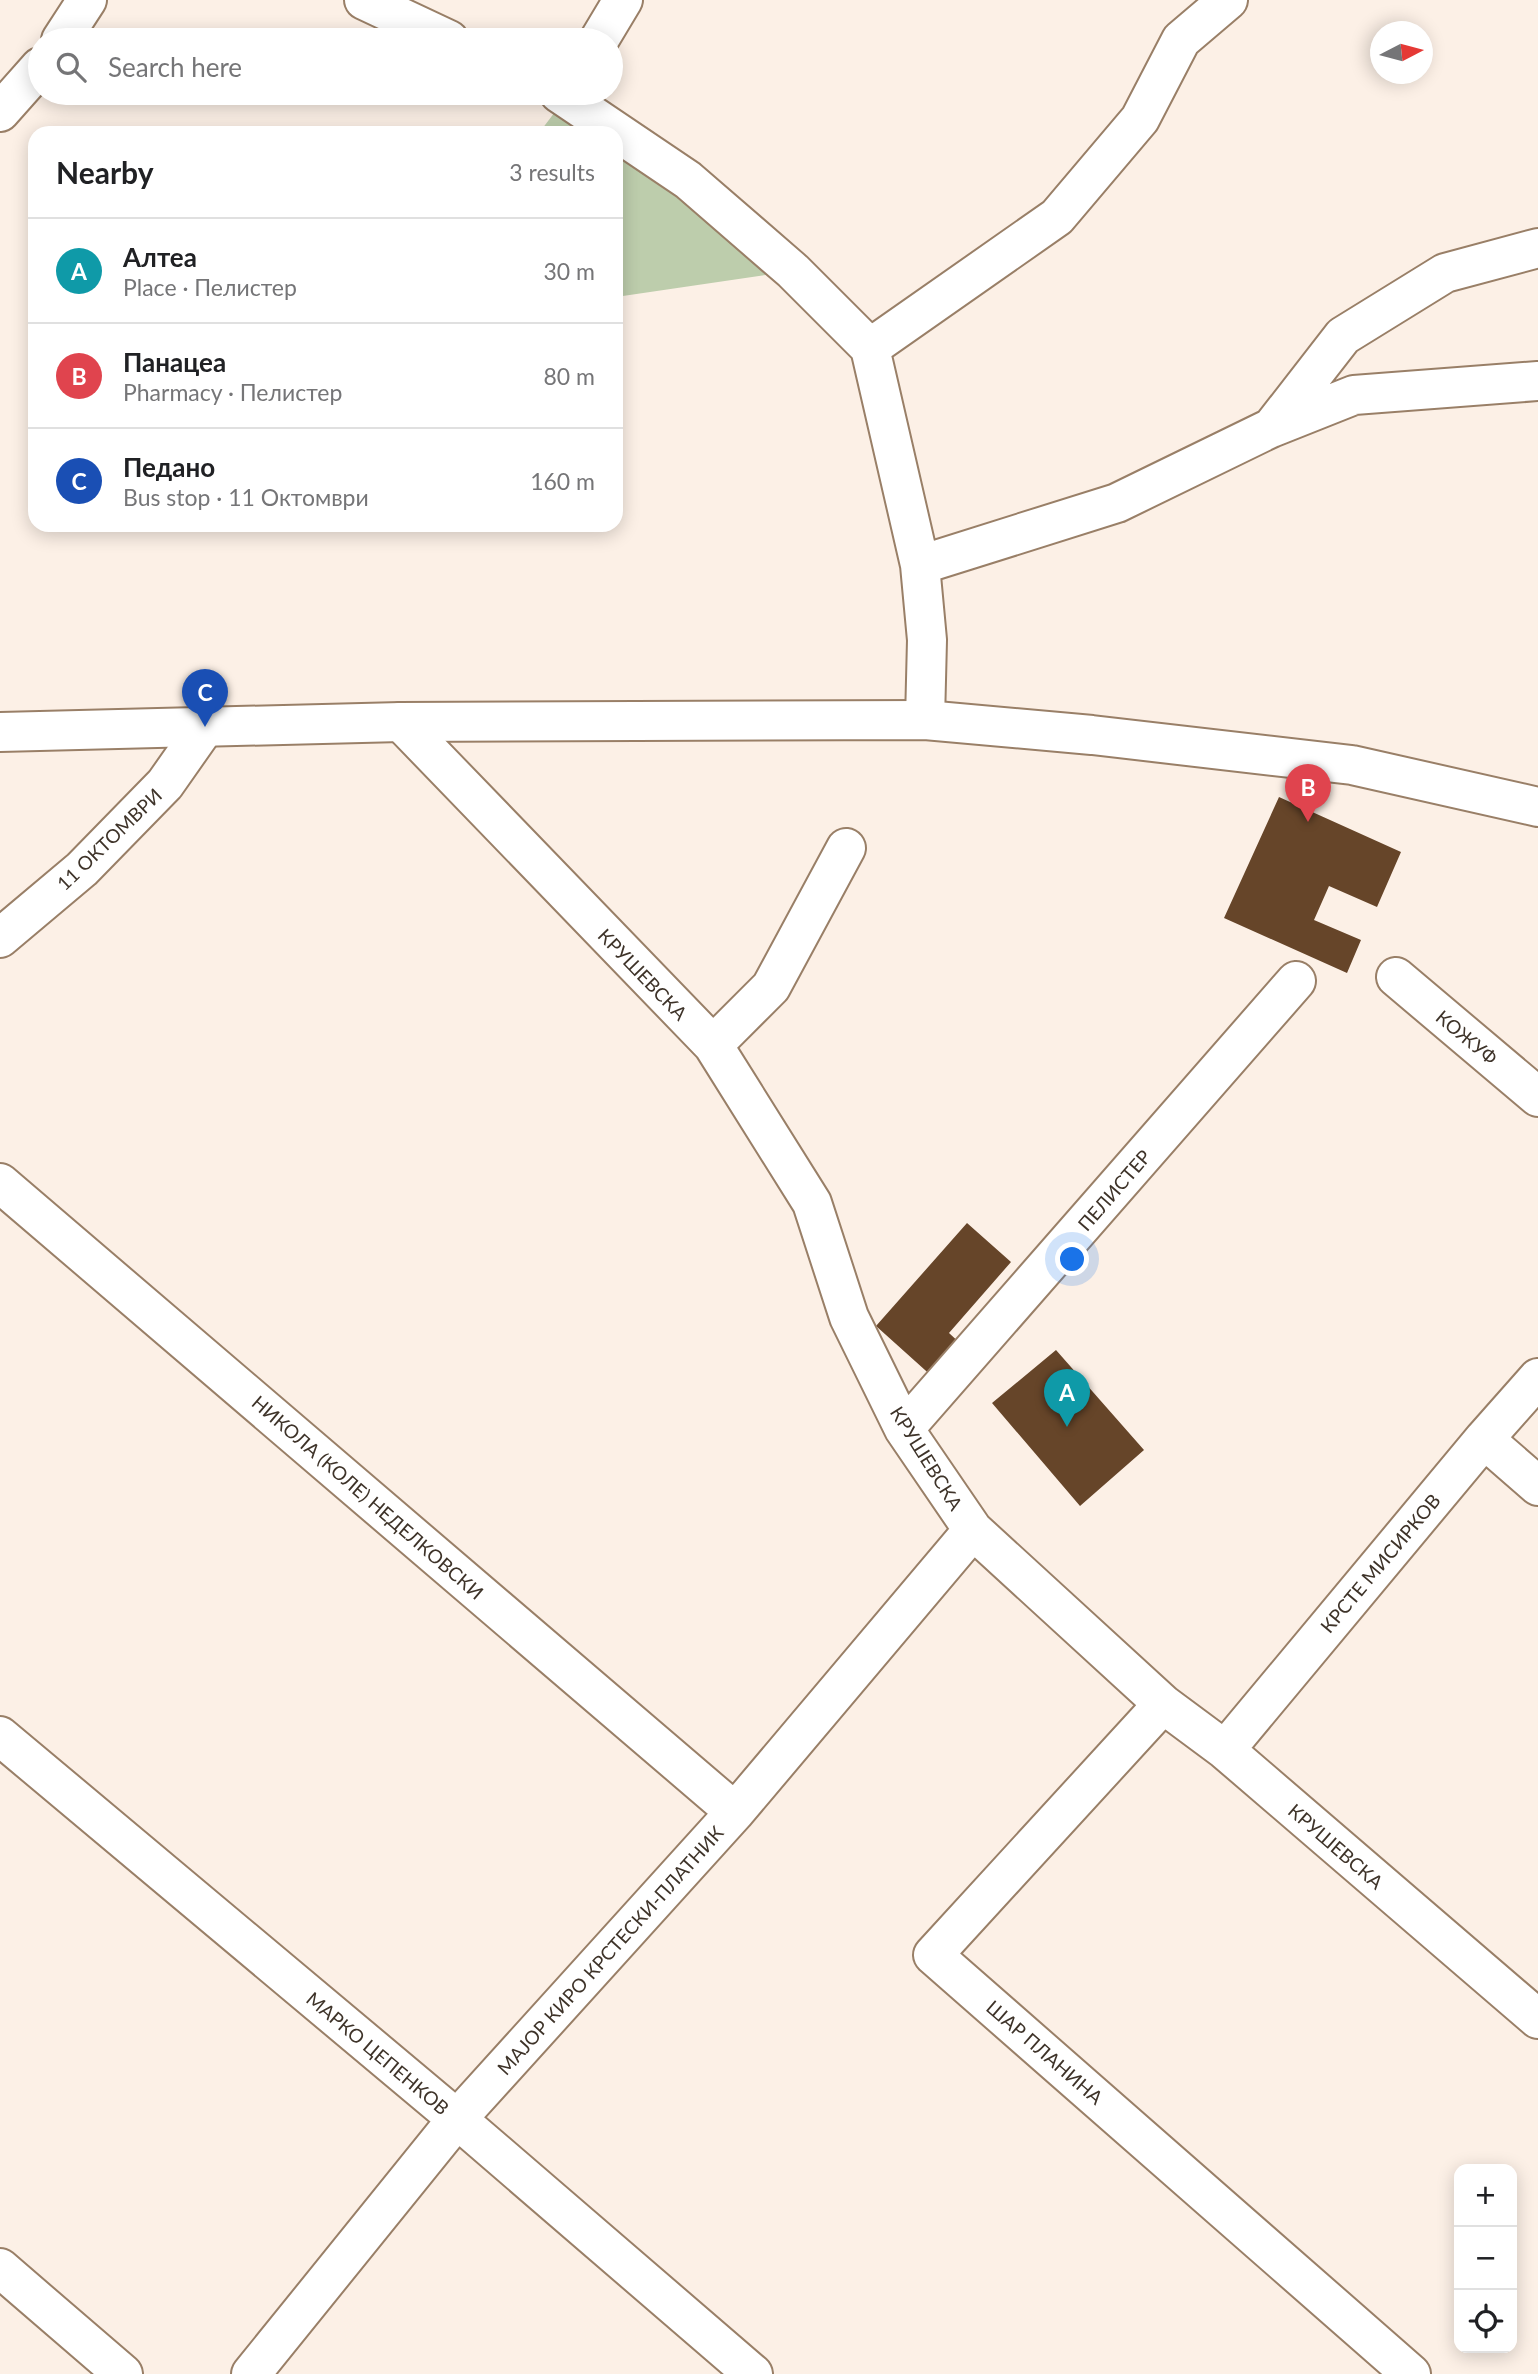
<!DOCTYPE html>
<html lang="en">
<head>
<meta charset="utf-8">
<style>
  body { margin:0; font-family:Lato,sans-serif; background:#f6f6f6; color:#202124 }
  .controls { position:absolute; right:21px; bottom:21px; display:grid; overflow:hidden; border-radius:14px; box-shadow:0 4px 18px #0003 }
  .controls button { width:63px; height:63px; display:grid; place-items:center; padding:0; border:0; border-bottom:2px solid #e0e0e0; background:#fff; color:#202124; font:35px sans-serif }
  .compass { position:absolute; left:1370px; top:21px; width:63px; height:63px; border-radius:50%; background:#fff; box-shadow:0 4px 18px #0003; rotate:84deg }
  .you { position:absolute; left:1073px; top:1260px; width:24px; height:24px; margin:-18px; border:5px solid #fff; border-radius:50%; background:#1a73e8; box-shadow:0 0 0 10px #1a73e833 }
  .badge { display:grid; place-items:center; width:46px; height:46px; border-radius:50%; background:#2b84b2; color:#fff; font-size:23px; font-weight:700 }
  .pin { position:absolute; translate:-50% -58px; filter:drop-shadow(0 2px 4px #0008) }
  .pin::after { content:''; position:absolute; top:37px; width:24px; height:21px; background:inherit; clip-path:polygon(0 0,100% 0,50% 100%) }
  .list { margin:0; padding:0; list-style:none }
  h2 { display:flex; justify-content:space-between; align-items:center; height:91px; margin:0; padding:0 28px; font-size:30px }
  h2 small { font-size:23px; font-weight:400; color:#757577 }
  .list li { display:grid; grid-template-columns:46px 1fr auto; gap:21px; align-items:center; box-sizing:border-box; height:105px; padding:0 28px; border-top:2px solid #e0e0e0 }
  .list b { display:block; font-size:26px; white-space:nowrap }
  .list p { margin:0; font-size:23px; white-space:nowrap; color:#757577 }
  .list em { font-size:23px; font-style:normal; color:#757577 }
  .icon { flex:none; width:38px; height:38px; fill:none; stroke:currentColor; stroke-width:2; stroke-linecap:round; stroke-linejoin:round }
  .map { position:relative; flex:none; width:1538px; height:2374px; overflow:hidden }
  .search { position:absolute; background:#fff; box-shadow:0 4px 18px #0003; left:28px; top:28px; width:595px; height:77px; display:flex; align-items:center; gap:18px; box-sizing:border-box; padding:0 24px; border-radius:38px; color:#757577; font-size:26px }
  .panel { position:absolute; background:#fff; box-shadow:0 4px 18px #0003; left:28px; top:126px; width:595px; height:406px; border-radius:21px }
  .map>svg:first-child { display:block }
  .green { fill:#bdcdac }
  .building { fill:#664529 }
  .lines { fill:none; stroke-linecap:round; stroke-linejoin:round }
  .minor-casing { stroke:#997f67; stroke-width:42 }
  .major-casing { stroke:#997f67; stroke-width:42 }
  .minor { stroke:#fff; stroke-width:38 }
  .major { stroke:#fff; stroke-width:38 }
  .labels { text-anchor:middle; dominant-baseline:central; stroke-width:7; stroke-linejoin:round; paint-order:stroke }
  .street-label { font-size:19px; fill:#3e3329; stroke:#fff }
</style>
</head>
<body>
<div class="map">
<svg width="1538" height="2374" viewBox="0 0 1538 2374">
  <rect width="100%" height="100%" fill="#fcf0e6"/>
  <path class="green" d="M567 96 688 180 793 271 616 297V133H539Z"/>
  <path class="building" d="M1279 797 1401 852 1377 907 1329 886 1314 920 1361 940 1347 973 1224 918Z
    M967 1223 1011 1262 949 1333 963 1346 935 1379 876 1326Z
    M1056 1350 1144 1450 1080 1506 992 1403Z"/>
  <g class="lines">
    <g class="minor-casing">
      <path id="minor" d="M364 0 449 40
        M61 40 87 0
        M599 40 623 0
        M559 93 688 180 793 271 870 348 920 565 927 640 925 720
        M0 112 40 67
        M870 348 1057 217 1140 119 1181 40 1228 0
        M1273 426 1343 336 1445 273 1538 248
        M920 565 1117 503 1271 428 1354 395 1538 381
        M401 722 713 1045 812 1203 849 1317 904 1429 973 1530 1163 1704 1225 1750 1538 2019
        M0 938 82 869 165 784 205 727
        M1396 977 1538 1097
        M713 1045 771 987 846 848
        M0 1183 735 1812
        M904 1429 1296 981
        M1484 1439 1538 1486
        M1163 1704 933 1955 1411 2374
        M0 1736 457 2119 753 2374
        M1225 1750 1484 1439 1538 1378
        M0 2268 123 2374
        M251 2374 457 2119 735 1812 973 1530"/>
    </g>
    <g class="major-casing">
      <path id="major" d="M0 732 401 722 925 720 1092 735 1352 765 1538 807"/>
    </g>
    <use href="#minor" class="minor"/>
    <use href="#major" class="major"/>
  </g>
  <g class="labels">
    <g class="street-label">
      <text transform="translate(109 839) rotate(-44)">11 ОКТОМВРИ</text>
      <text transform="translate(643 974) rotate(46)">КРУШЕВСКА</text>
      <text transform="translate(1467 1037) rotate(40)">КОЖУФ</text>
      <text transform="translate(1114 1190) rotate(-49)">ПЕЛИСТЕР</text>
      <text transform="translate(927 1458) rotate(58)">КРУШЕВСКА</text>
      <text transform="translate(368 1497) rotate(41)">НИКОЛА (КОЛЕ) НЕДЕЛКОВСКИ</text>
      <text transform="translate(1380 1563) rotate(-50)">КРСТЕ МИСИРКОВ</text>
      <text transform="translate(1336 1846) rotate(41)">КРУШЕВСКА</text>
      <text transform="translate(610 1950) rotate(-48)">МАЈОР КИРО КРСТЕСКИ-ПЛАТНИК</text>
      <text transform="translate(1045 2052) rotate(41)">ШАР ПЛАНИНА</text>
      <text transform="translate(378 2053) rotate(40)">МАРКО ЦЕПЕНКОВ</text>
    </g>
  </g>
</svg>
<div class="controls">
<button>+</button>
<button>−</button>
<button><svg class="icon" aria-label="locate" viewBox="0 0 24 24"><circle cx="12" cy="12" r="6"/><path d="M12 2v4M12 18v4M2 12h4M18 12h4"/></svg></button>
</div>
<svg class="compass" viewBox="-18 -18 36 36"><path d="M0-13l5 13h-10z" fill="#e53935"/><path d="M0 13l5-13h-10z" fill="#757577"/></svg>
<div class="you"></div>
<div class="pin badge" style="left:1067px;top:1427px;background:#0f9aa8">A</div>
<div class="pin badge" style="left:1308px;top:822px;background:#e0444e">B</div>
<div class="pin badge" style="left:205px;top:727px;background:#1a4fb4">C</div>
<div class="search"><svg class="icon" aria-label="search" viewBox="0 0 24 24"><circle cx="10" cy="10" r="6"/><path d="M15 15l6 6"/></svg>Search here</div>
<section class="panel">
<h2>Nearby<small>3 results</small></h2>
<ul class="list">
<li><span class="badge" style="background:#0f9aa8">A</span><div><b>Алтеа</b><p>Place · Пелистер</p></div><em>30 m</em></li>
<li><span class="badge" style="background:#e0444e">B</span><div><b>Панацеа</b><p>Pharmacy · Пелистер</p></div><em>80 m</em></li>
<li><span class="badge" style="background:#1a4fb4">C</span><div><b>Педано</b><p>Bus stop · 11 Октомври</p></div><em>160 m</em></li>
</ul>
</section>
</div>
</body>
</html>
